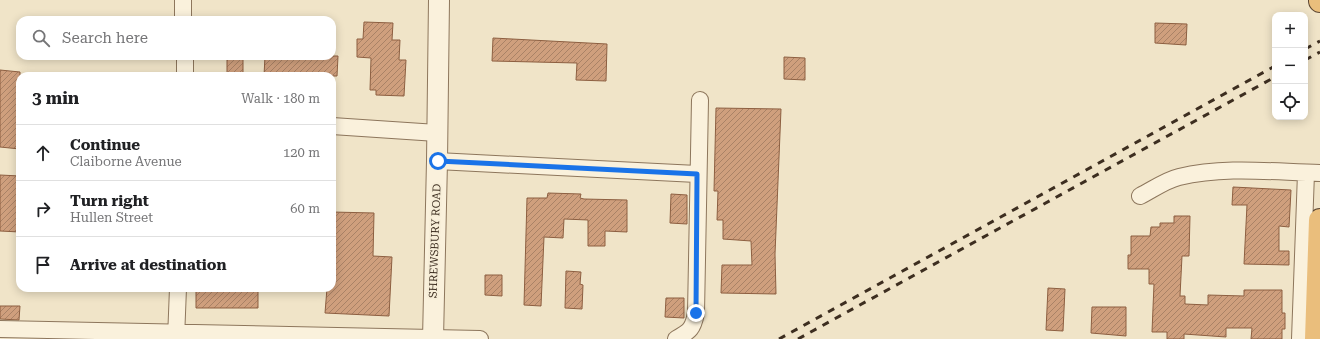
<!DOCTYPE html>
<html lang="en">
<head>
<meta charset="utf-8">
<style>
  body { margin:0; font-family:"Roboto Serif",serif; background:#f6f6f6; color:#202124 }
  .controls { position:absolute; right:12px; top:12px; display:grid; overflow:hidden; border-radius:8px; box-shadow:0 2px 10px #0003 }
  .controls button { width:36px; height:36px; display:grid; place-items:center; padding:0; border:0; border-bottom:1px solid #e0e0e0; background:#fff; color:#202124; font:20px sans-serif }
  .stop { position:absolute; width:12px; height:12px; margin:-9px; border:3px solid #1a73e8; border-radius:50%; background:#fff }
  .stop.end { background:#1a73e8; border-color:#fff; box-shadow:0 1px 4px #0008 }
  .list { margin:0; padding:0; list-style:none }
  h2 { display:flex; justify-content:space-between; align-items:center; height:52px; margin:0; padding:0 16px; font-size:17px }
  h2 small { font-size:13px; font-weight:400; color:#757577 }
  .list li { display:grid; grid-template-columns:26px 1fr auto; gap:12px; align-items:center; box-sizing:border-box; height:56px; padding:0 16px; border-top:1px solid #e0e0e0 }
  .list b { display:block; font-size:15px; white-space:nowrap }
  .list p { margin:0; font-size:13px; white-space:nowrap; color:#757577 }
  .list em { font-size:13px; font-style:normal; color:#757577 }
  .icon { flex:none; width:22px; height:22px; fill:none; stroke:currentColor; stroke-width:2; stroke-linecap:round; stroke-linejoin:round }
  .map { position:relative; flex:none; width:1320px; height:339px; overflow:hidden }
  .search { position:absolute; background:#fff; box-shadow:0 2px 10px #0003; left:16px; top:16px; width:320px; height:44px; display:flex; align-items:center; gap:10px; box-sizing:border-box; padding:0 14px; border-radius:12px; color:#757577; font-size:15px }
  .panel { position:absolute; background:#fff; box-shadow:0 2px 10px #0003; left:16px; top:72px; width:320px; height:220px; border-radius:12px }
  .map>svg:first-child { display:block }
  .building { fill:url(#building-hatch); stroke:#8d5f41 }
  .lines { fill:none; stroke-linecap:round; stroke-linejoin:round }
  .minor-casing { stroke:#8d765c; stroke-width:18 }
  .tertiary-casing { stroke:#8d765c; stroke-width:22 }
  .trunk-casing { stroke:#5b4430; stroke-width:24 }
  .minor { stroke:#faf1dc; stroke-width:16 }
  .tertiary { stroke:#faf1dc; stroke-width:20 }
  .trunk { stroke:#eabe7c; stroke-width:22 }
  .rail { stroke:#3d2e20; stroke-width:3; stroke-dasharray:7 7; stroke-linecap:butt }
  .route { stroke:#1a73e8; stroke-width:5 }
  .labels { text-anchor:middle; dominant-baseline:central; stroke-width:4; stroke-linejoin:round; paint-order:stroke }
  .street-label { font-size:11px; fill:#3d2e20; stroke:#f7eed8 }
</style>
</head>
<body>
<div class="map">
<svg width="1320" height="339" viewBox="0 0 1320 339">
  <defs>
    <pattern id="building-hatch" width="6" height="6" patternUnits="userSpaceOnUse"><rect width="6" height="6" fill="#cf9f7d"/><path d="M-1 1l2-2M0 6l6-6M5 7l2-2" fill="none" stroke="#a98266"/></pattern>
  </defs>
  <rect width="100%" height="100%" fill="#f0e4c8"/>
  <path class="building" d="M364 22 393 23 392 40H400L399 60H406L404 96 376 95V90H370L371 58 357 57V39H363Z
    M1155 23 1187 24 1186 45 1155 43Z
    M493 38 607 44 606 81 576 80 577 63 492 61Z
    M227 56H243V76H227Z
    M265 56H338L337 76H264Z
    M784 57 805 58V80L784 79Z
    M0 70 20 72V149L0 147Z
    M716 108 781 109 775 254 776 294 721 293 722 265H752L751 241 723 239V220H717L718 191H714Z
    M0 175 20 176V232L0 231Z
    M1233 187 1291 190 1289 227 1279 226V251H1289V265L1244 264 1247 205H1232Z
    M548 193 581 194 580 198 584 199 627 200V232L605 231V246H588V220L564 219 563 238 544 237 541 306 524 305 527 198H547Z
    M671 194 687 195V224L670 223Z
    M332 212 374 213 373 256 392 257 389 316 325 313 327 288H332Z
    M1174 216H1190L1189 256H1182L1180 296H1185V304L1208 305V295L1244 296V290H1282V313H1285V329H1282V339H1251L1252 328H1226V337L1184 334V339H1167V332H1152L1154 284H1149V269H1128V255H1131V236H1150L1151 227H1160V223H1174Z
    M566 271 581 272 580 284 583 285 582 309 565 308Z
    M485 275H502V296L485 295Z
    M196 288H258V308H196Z
    M1048 288 1065 289 1063 331 1046 330Z
    M666 298H684V318L665 317Z
    M0 306H20L19 320 0 319Z
    M1092 307H1126V336L1091 333Z"/>
  <g class="lines">
    <g class="minor-casing">
      <path id="minor" d="M183 0V20
        M185 56V76
        M332 126 437 133
        M437 161 697 174
        M1140 196C1152 190 1166 180 1179 177 1225 166 1273 172 1320 173
        M0 329 480 339
        M176 339 178 288
        M676 339C690 331 693 329 696 313L700 100
        M1300 339 1306 173"/>
    </g>
    <g class="tertiary-casing">
      <path id="tertiary" d="M433 339 437 161 439 0"/>
    </g>
    <g class="trunk-casing">
      <path id="trunk" d="M1320 0V1
        M1316 339 1320 220"/>
    </g>
    <use href="#minor" class="minor"/>
    <use href="#tertiary" class="tertiary"/>
    <use href="#trunk" class="trunk"/>
    <path class="rail" d="M1305 49 1320 41
      M1305 60 1320 52
      M779 339 1275 66
      M798 339 1275 77"/>
  </g>
  <g class="lines">
    <path class="route" d="M438 161 697 174 696 313"/>
  </g>
  <g class="labels">
    <g class="street-label">
      <text transform="translate(435 241) rotate(-88)">SHREWSBURY ROAD</text>
    </g>
  </g>
</svg>
<div class="controls">
<button>+</button>
<button>−</button>
<button><svg class="icon" aria-label="locate" viewBox="0 0 24 24"><circle cx="12" cy="12" r="6"/><path d="M12 2v4M12 18v4M2 12h4M18 12h4"/></svg></button>
</div>
<div class="stop" style="left:438px;top:161px"></div>
<div class="stop end" style="left:696px;top:313px"></div>
<div class="search"><svg class="icon" aria-label="search" viewBox="0 0 24 24"><circle cx="10" cy="10" r="6"/><path d="M15 15l6 6"/></svg>Search here</div>
<section class="panel">
<h2>3 min<small>Walk · 180 m</small></h2>
<ul class="list">
<li><svg class="icon" aria-label="ahead" viewBox="0 0 24 24"><path d="M12 20V5M6 11l6-6 6 6"/></svg><div><b>Continue</b><p>Claiborne Avenue</p></div><em>120 m</em></li>
<li><svg class="icon" aria-label="right" viewBox="0 0 24 24"><path d="M7 20v-9h11M14 6l5 5-5 5"/></svg><div><b>Turn right</b><p>Hullen Street</p></div><em>60 m</em></li>
<li><svg class="icon" aria-label="arrive" viewBox="0 0 24 24"><path d="M6 21V4h12l-3 4 3 4H6"/></svg><div><b>Arrive at destination</b></div></li>
</ul>
</section>
</div>
</body>
</html>
